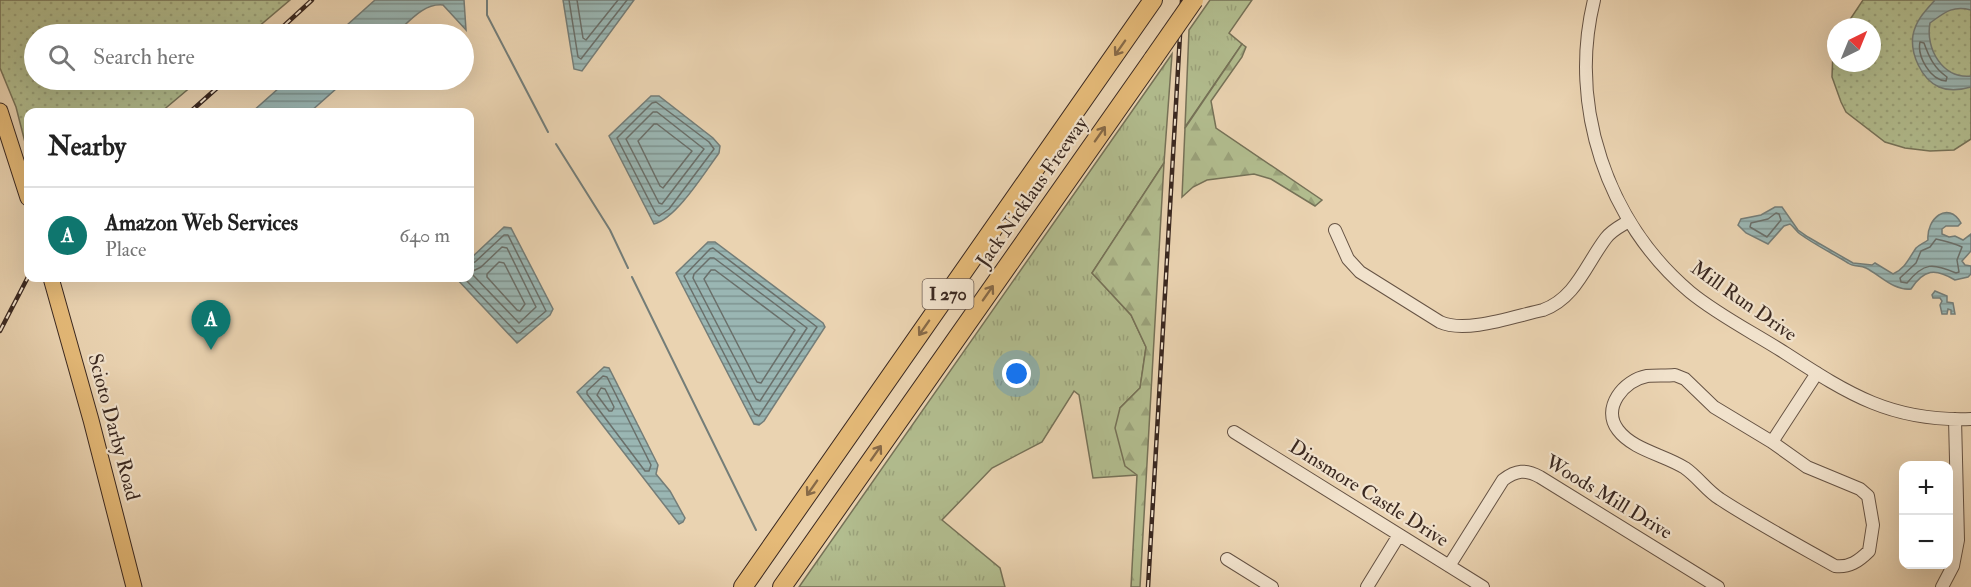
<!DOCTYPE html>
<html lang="en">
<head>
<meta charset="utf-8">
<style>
  body { margin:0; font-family:"IM FELL Double Pica",serif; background:#f6f6f6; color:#222 }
  .controls { position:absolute; right:18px; bottom:18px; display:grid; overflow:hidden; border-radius:12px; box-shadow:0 6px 24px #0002 }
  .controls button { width:54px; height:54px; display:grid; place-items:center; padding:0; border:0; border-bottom:2px solid #e0e0e0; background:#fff; color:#222; font:30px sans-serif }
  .compass { position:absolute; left:1827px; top:18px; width:54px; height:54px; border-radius:50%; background:#fff; box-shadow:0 6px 24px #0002; rotate:43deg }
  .you { position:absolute; left:1017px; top:374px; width:21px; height:21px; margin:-15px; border:4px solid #fff; border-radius:50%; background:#1a73e8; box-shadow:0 0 0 9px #1a73e833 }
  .badge { display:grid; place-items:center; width:39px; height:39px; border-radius:50%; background:#0f766e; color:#fff; font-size:20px; font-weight:700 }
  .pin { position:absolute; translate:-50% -50px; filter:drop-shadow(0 2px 3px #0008) }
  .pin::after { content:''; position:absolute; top:32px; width:21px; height:18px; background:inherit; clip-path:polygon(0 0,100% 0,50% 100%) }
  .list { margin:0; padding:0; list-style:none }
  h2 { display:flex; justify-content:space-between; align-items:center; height:78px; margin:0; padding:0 24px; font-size:26px }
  h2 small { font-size:20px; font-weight:400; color:#767676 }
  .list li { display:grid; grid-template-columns:39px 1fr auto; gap:18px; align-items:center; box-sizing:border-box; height:96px; padding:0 24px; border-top:2px solid #e0e0e0 }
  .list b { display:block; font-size:22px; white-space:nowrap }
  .list p { margin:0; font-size:20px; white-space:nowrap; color:#767676 }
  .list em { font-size:20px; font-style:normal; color:#767676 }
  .icon { flex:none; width:33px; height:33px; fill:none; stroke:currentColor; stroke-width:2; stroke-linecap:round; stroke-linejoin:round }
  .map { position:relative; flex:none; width:1971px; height:587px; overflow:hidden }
  .search { position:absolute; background:#fff; box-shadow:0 6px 24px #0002; left:24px; top:24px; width:450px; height:66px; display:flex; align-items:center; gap:15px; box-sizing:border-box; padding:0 21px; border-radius:33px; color:#767676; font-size:22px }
  .panel { position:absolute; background:#fff; box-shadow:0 6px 24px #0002; left:24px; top:108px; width:450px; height:174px; border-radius:12px }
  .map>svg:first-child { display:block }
  .grass { fill:url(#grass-tufts); stroke:#767258; stroke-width:1.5 }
  .forest { fill:url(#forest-firs); stroke:#767258; stroke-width:1.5 }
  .park { fill:url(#park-dots); stroke:#767258; stroke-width:1.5 }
  .water { fill:url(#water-rules); stroke:#747d78; stroke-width:1.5 }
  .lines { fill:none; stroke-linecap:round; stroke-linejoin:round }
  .shore { stroke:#6a6f6a; stroke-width:1.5 }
  .stream { stroke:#747d78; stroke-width:2 }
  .minor-casing { stroke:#665344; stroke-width:14 }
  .major-casing { stroke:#3a2820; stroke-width:17 }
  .highway-casing { stroke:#3a2820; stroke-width:20 }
  .minor { stroke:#f1e2cc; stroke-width:12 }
  .major { stroke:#e5ba78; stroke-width:15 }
  .highway { stroke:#e5ba78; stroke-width:18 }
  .rail-casing { stroke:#3a2820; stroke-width:4.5 }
  .rail { stroke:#f1e2cc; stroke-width:2; stroke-dasharray:7; stroke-linecap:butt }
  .highway-bridge-casing { stroke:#3a2820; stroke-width:20; stroke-linecap:butt }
  .highway-bridge { stroke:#e5ba78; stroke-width:18 }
  .oneway { stroke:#876a48 }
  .labels { text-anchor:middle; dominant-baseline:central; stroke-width:4.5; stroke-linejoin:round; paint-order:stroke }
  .shield { fill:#f1e2cc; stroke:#716054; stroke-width:1.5 }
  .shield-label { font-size:18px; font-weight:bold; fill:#3a2820 }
  .street-label { font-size:20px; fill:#3a2820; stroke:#f1e2cc }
</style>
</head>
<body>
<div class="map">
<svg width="1971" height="587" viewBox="0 0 1971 587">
  <defs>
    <pattern id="grass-tufts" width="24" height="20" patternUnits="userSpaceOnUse" patternTransform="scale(1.5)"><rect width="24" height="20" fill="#b2bd8f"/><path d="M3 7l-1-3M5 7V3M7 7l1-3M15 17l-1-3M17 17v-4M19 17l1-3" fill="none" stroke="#9aa27b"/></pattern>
    <pattern id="forest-firs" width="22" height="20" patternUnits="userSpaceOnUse" patternTransform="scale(1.5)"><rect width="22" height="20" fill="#b2bd8f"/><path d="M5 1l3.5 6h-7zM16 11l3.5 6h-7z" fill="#9aa27b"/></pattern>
    <pattern id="park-dots" width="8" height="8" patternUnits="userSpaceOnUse" patternTransform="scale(1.5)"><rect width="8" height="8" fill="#b2bd8f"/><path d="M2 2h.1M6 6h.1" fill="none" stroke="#9aa27b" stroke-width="1.8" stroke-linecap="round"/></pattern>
    <pattern id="water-rules" width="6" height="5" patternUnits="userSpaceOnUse" patternTransform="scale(1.5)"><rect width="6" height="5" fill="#9ab6b3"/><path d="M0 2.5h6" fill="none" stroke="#7f9491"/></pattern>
  </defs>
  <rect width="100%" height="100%" fill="#ead3b1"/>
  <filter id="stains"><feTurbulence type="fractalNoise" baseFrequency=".00333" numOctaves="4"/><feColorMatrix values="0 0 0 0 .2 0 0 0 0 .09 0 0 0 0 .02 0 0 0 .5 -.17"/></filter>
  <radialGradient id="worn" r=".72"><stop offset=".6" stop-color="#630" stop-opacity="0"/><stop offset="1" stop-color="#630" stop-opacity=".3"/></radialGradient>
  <path class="grass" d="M1210 0H1252L1229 33 1242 44 1185 127 1189 30Z
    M1172 54 1164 163 1092 273 1131 315 1146 347 1140 388 1120 408 1137 475 1093 478 1079 395 1074 391 1042 442 992 468 942 520 1000 568 1005 587H799Z"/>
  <path class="forest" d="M1242 44 1246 47 1242 57 1211 101 1216 128 1322 200 1315 206 1271 179 1254 174 1207 180 1193 187 1182 197 1185 128Z
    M1164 163 1140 587H1131L1137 475 1125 466 1115 428 1120 408 1140 388 1146 347 1131 315 1092 273Z"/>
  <path class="park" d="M0 0H290L250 34H34V80H199L161 112H28V154L16 107 0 68Z
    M1863 0H1971V139L1954 150 1930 151 1905 148 1885 142 1846 112 1841 102 1832 77 1833 50 1836 44V63H1872V27H1845Z"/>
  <path class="water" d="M375 0H464L466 30 443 5C423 3 409 22 395 34H337Z
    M563 0H634L582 71 574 69Z
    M1935 0H1971V10C1952 5 1944 13 1930 23 1925 49 1943 79 1971 76V87C1961 90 1948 91 1939 87 1921 79 1910 53 1913 35 1916 20 1925 11 1935 0Z
    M288 80H346L310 112H252Z
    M651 96H659L713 138 720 146 719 153C705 172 676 219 654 224L609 136Z
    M1775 207H1782L1798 230 1808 237 1853 263 1872 265 1875 263 1893 274C1905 269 1909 258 1916 248 1919 245 1924 243 1928 240 1926 219 1948 200 1961 223L1958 226H1946L1942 229V234L1949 237 1955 236 1963 240 1971 234V251L1962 261 1965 265 1971 266V274L1968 277 1955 280C1935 268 1924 269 1911 289 1894 291 1880 275 1866 268 1860 265 1853 267 1848 263 1832 253 1815 245 1800 234 1796 231 1794 227 1790 224L1784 226 1768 244 1746 233 1738 225 1741 219 1761 215Z
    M504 227 511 228 553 309 550 315 517 343 456 278H470V259Z
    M708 242H715L823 323 825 327 764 421 759 425 754 424 676 273Z
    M1935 291 1947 296V302L1953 303 1955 314H1951V310L1948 309 1947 314H1942L1940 305 1942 301 1940 298H1933L1932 295Z
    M604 367 609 368 658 465 656 474 670 491 685 518 683 522 679 524 577 392Z"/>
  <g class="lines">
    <path class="shore" d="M569 0 578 57 581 59 627 0
      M577 0 583 38 586 40 618 0
      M1920 42 1924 43C1929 57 1934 68 1947 77L1946 81C1930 80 1917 56 1920 42Z
      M656 102 709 142 714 149 669 209 659 216 656 214 617 138 652 103Z
      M653 112H657L704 149 662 204 659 203 626 139Z
      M657 124 692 151 663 188 660 186 638 141 654 124Z
      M1776 213 1779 214 1781 220 1767 237 1750 227 1751 223 1768 219Z
      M1936 239C1945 241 1954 243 1962 247L1957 260 1959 272 1956 273C1933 263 1924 262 1907 283L1901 282 1900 278 1916 263 1921 251 1930 247Z
      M502 247 507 248 536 307 519 323 472 274 473 271 481 267Z
      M713 248 817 327 759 416 755 414 684 276 710 249Z
      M710 258H714L807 328 760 401 756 399 693 278 694 274Z
      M499 262 504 263 525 304 520 311 517 310 487 277V274Z
      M711 270H715L795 330 761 383 757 382 704 279Z
      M464 278 517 333H520L546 311 508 235H504L475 262 470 263
      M603 376 607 377 651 465 649 471H645L587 394V391Z
      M601 388 605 389 614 407 612 411H609L597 395Z"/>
    <path class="stream" d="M487 0V15L548 132
      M556 144 610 230 628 268
      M632 277 756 530"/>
    <g class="minor-casing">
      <path id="minor" d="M1594 0C1568 106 1607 222 1690 292 1718 315 1752 332 1782 351 1847 393 1890 422 1971 419
        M1335 230 1348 259 1360 272 1440 322C1466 334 1515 316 1543 310 1576 298 1586 264 1606 238 1612 230 1621 226 1629 221
        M1675 375 1685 379 1714 407 1772 442 1807 467 1860 489 1868 496 1873 525 1869 551C1859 561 1849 568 1835 566 1796 544 1757 523 1720 499 1707 491 1698 477 1685 468 1665 455 1633 450 1618 430 1601 408 1624 380 1647 376 1656 375 1666 376 1675 375Z
        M1234 432 1483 587
        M1772 442 1817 373
        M1227 559 1272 587
        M1449 566 1503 480C1516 470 1526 469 1540 477L1718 587
        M1367 587 1399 535
        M1942 587 1953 566 1958 540 1955 419"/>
    </g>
    <g class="major-casing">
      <path id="major" d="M0 111 28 198
        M51 278 91 420 134 587"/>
    </g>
    <g class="highway-casing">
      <path id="highway" d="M743 587 1153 0
        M782 587 1153 59"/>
    </g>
    <use href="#minor" class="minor"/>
    <use href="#major" class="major"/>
    <use href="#highway" class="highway"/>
    <g class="rail-casing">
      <path id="rail" d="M275 34 312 0
        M190 112 226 80
        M0 331 28 277
        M1148 587 1182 0"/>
    </g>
    <use href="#rail" class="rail"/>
    <g class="highway-bridge-casing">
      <path id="highway-bridge" d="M1153 59 1194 0"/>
    </g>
    <use href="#highway-bridge" class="highway-bridge"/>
  </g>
  <defs><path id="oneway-shaft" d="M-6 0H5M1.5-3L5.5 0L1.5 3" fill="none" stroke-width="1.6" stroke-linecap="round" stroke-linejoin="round" transform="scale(1.5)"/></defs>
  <g class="oneway">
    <use href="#oneway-shaft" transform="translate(1120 48) rotate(125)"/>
    <use href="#oneway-shaft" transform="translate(1100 134) rotate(-55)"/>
    <use href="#oneway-shaft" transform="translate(988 293) rotate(-55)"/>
    <use href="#oneway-shaft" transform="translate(924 328) rotate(125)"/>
    <use href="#oneway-shaft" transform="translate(876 453) rotate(-55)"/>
    <use href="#oneway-shaft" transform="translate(812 488) rotate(125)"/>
  </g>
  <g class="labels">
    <rect class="shield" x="922.5" y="279" width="51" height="30" rx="4.5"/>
    <g class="shield-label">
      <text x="948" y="294">I 270</text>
    </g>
    <g class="street-label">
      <text transform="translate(1032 192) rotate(-55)">Jack Nicklaus Freeway</text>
      <text transform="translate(1744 301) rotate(35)">Mill Run Drive</text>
      <text transform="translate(114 427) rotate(75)">Scioto Darby Road</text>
      <text transform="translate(1369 493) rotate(32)">Dinsmore Castle Drive</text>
      <text transform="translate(1609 497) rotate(31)">Woods Mill Drive</text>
    </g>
  </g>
  <rect width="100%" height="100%" filter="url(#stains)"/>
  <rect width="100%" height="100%" fill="url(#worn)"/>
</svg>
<div class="controls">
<button>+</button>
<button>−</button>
</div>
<svg class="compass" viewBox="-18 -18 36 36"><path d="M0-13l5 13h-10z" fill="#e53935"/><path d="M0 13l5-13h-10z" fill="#767676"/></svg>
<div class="you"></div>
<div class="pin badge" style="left:211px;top:350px">A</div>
<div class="search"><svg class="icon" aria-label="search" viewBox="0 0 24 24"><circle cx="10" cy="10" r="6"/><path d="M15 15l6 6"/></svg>Search here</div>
<section class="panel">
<h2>Nearby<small></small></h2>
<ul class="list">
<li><span class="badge">A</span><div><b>Amazon Web Services</b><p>Place</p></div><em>640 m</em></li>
</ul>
</section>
</div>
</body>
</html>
